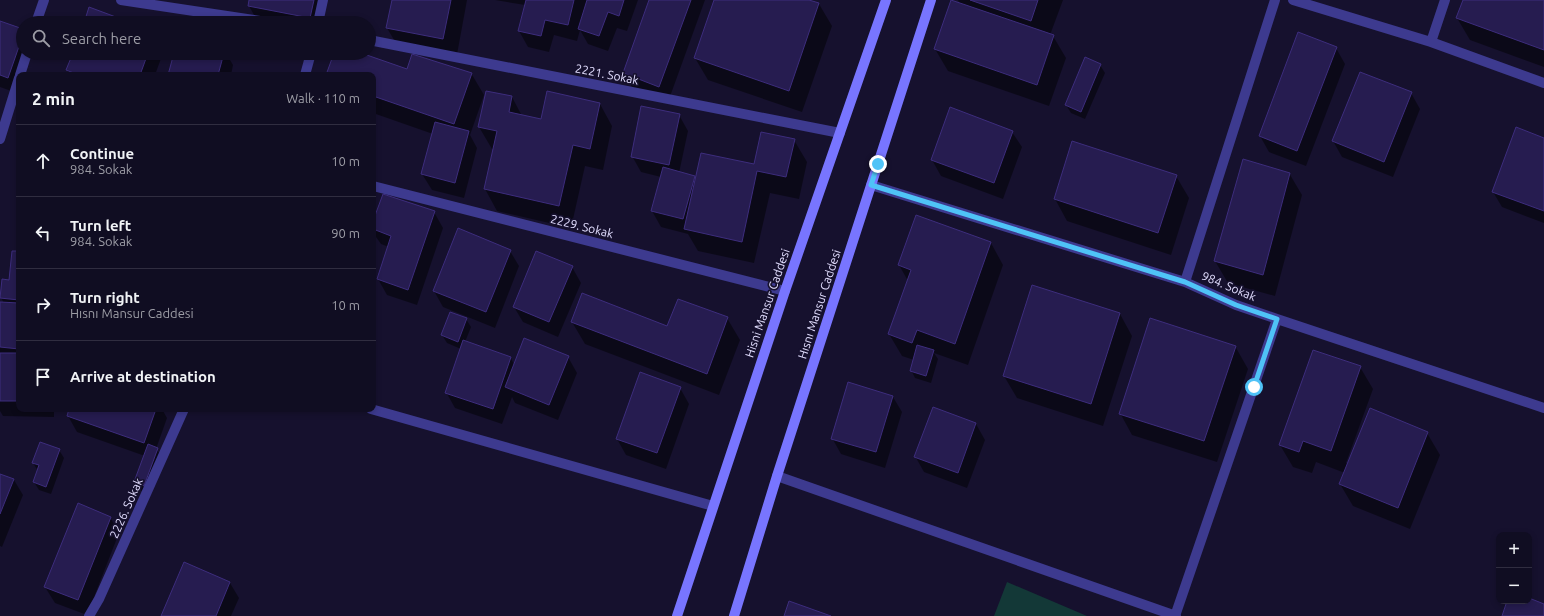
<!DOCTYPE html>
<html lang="en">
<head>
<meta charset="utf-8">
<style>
  body { margin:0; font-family:Ubuntu,sans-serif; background:#1e1b2f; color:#f1f3f6 }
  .controls { position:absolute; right:12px; bottom:12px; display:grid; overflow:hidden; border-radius:8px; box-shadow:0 2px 6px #0003 }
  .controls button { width:36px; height:36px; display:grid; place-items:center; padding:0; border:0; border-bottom:1px solid #302d40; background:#100d22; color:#f1f3f6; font:20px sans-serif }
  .stop { position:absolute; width:12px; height:12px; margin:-9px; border:3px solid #4fc3f7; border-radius:50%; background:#fff }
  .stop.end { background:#4fc3f7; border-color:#fff; box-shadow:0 1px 4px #0008 }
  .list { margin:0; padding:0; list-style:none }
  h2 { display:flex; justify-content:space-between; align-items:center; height:52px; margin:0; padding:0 16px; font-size:17px }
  h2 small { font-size:13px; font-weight:400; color:#9c9ca5 }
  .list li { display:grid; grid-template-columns:26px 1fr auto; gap:12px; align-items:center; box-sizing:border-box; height:72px; padding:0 16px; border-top:1px solid #302d40 }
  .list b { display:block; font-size:15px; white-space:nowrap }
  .list p { margin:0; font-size:13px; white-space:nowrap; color:#9c9ca5 }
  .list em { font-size:13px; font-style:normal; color:#9c9ca5 }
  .icon { flex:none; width:22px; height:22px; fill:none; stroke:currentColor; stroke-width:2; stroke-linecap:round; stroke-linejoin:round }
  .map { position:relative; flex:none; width:1544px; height:616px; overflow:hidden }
  .search { position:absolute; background:#100d22; box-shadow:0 2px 6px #0003; left:16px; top:16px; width:360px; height:44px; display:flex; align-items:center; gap:10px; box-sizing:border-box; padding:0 14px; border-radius:22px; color:#9c9ca5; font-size:15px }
  .panel { position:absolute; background:#100d22; box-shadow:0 2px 6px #0003; left:16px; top:72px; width:360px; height:340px; border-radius:8px }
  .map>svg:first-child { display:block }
  .green { fill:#133837 }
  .shadow { fill:#0007 }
  .building { fill:#261c50; stroke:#3d2d7d }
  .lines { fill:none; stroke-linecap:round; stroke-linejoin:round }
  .minor { stroke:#3d3a8f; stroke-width:10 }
  .secondary { stroke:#7875ff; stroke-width:10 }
  .route { stroke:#4fc3f7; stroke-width:5 }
  .labels { text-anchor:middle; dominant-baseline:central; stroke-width:3.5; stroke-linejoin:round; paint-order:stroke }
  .street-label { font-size:12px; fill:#e2deff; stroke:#16112e }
</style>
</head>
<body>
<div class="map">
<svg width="1544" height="616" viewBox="0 0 1544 616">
  <rect width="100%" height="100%" fill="#16112e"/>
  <path class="green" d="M1007 582 1087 616H994Z"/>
  <path class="shadow" d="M250 0H325L321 23H265L258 22 249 6Z
    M393 0H467L456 60 400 50 387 28Z
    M495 0H638L627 31 617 28 608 51 588 44 580 30 577 41 554 35 549 52 528 47 519 31 525 5Z
    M650 0H705L668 102 633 89 624 73Z
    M715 0H806L819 4 832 26 802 112 708 80 695 58Z
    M958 0H1063L1050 35 1053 36 1066 58 1049 106 948 71 935 49 960 4Z
    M1464 0H1544V67L1470 40 1457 18Z
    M0 22 23 30V53L17 93 0 87Z
    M1336 48 1345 64 1306 166 1269 152 1260 136Z
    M74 53H163L155 75H70L67 70Z
    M175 53H226L233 65 231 75H169Z
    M335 53H358L408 70 471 73 484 95 470 135 477 148 464 198 432 190 422 174 433 134 373 113V75H327Z
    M1100 65 1105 73 1085 119 1071 113 1066 105Z
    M1411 93 1420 109 1393 177 1342 157 1333 141Z
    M512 97 522 116 542 120 600 104 612 126 603 170 585 166 571 228 497 211 485 189 494 149H492L479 127Z
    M679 115 688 131 679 173 694 177 696 181 755 166 794 140 807 162 799 199 770 193 754 263 698 251 688 234 661 227 652 211 661 177 641 172 632 156Z
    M1012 132 1022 147 1003 199 941 176 932 160Z
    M1544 139V223L1502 207 1493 192Z
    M1289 173 1302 195 1275 296 1228 283 1215 261Z
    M1176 176 1189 198 1171 255 1067 221 1055 199Z
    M434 212 443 228 417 305 387 295 378 279 389 247 381 244 376 237 373 255V214L375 218Z
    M991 243 1003 265 968 365 934 353 938 359 931 383 915 378 911 370 914 360 902 356 889 334 908 281 899 265Z
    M510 251 519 266 495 328 443 307 434 291Z
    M19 253V409H54V417L3 416 0 411V303H4L1 298 10 281Z
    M572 267 581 283 558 337 523 322 514 307Z
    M1120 314 1132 336 1103 426 1017 398 1004 376Z
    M727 318 740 340 719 395 585 344 572 322 668 327Z
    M466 319 471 327 465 342 511 358 514 365 568 357 577 373 558 420 515 403 512 397 502 424 455 408 446 392 461 349 447 343 442 335Z
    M1235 346 1248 369 1217 462 1132 435 1120 413Z
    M1360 367 1373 389 1346 463 1348 464 1427 433 1440 455 1410 529 1353 506 1340 484 1345 473 1316 462 1312 473 1293 467 1280 445Z
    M680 388 689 404 666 469 626 455 617 439Z
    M893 397 902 412 885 468 841 454 832 438Z
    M70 409H162L167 418 156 449 162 457 149 494 140 490 135 482 145 456 77 432 68 416Z
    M976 424 985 440 967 488 924 472 915 456Z
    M59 450 64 458 51 494 39 490 34 482 38 471 33 463Z
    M0 475 14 480 23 495 2 547 0 546Z
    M110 517 119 533 87 615 55 603 45 587Z
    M230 583 239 598 231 616H162Z"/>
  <path class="building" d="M249 0H314L310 18 248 6Z
    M392 0H451L443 39 386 28Z
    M526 0H574L568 25 545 20 541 36 518 31Z
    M587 0H624L619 16 608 12 599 36 578 29Z
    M649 0H691L659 87 623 73Z
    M714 0H809L819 3 789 91 694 58Z
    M951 0 1054 35 1037 85 934 49Z
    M970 0H1038L1031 21Z
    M1463 0H1544V50L1456 18Z
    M89 7 132 23H84Z
    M0 21 23 29V35L8 78 0 75Z
    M1298 32 1337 47 1297 151 1259 136Z
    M73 53H148L140 75H79L66 70Z
    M174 53H224L218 75H168Z
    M334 53H361L407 69 412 54 472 73 454 124 373 96V75H326Z
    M1085 57 1101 64 1081 112 1065 105Z
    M1360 72 1412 92 1384 162 1332 141Z
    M486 91 512 96 509 112 541 119 547 91 600 103 590 149 573 145 559 206 484 189 497 131 478 127Z
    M641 106 680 114 669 165 631 157Z
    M950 107 1013 131 994 183 931 160Z
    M435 122 469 131 455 183 421 174Z
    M1516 127 1544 138V211L1492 192Z
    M761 132 795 139 786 177 757 171 742 242 684 229 701 153 754 164Z
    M1072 141 1177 175 1158 233 1054 199Z
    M1243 159 1290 173 1263 275 1214 261Z
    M663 167 695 176 683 219 651 211Z
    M383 194 435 211 408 290 377 279 391 236 373 229V221Z
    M916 215 991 242 955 344 917 330 912 343 888 334 911 270 898 265Z
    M458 228 511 250 486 312 433 291Z
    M12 251H19V300L0 298 2 279 9 280Z
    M536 251 573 266 549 322 513 307Z
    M1032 285 1120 313 1091 404 1003 376Z
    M582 293 667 326 678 299 728 317 707 374 571 322Z
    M0 302 19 303V349L0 347Z
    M450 312 467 318 458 342 441 335Z
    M1150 318 1236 346 1204 441 1119 414Z
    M524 338 569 356 549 405 505 387Z
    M463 340 511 357 493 409 445 393Z
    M917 345 934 350 926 376 910 371Z
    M1313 350 1361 366 1331 451 1303 441 1299 452 1279 445Z
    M0 353H19V401H0Z
    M640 372 681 387 657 453 616 439Z
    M848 382 893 396 876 452 831 439Z
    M933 407 976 423 958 473 914 457Z
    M1370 408 1428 432 1398 508 1339 484Z
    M69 409H156L144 443 67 416Z
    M40 442 60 449 46 487 33 482 39 465 32 463Z
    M148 444 158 448 144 486 134 482Z
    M0 474 14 479 0 514Z
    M78 503 111 517 78 600 44 587Z
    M184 562 230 582 216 616H161Z
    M1529 598 1544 604V616H1502L1507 601H1529Z
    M789 601 831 616H784Z"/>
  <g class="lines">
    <path class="minor" d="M121 0 273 23
      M1293 0 1431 42 1544 83
      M36 23 44 0
      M318 23 323 0
      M369 40 840 133
      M1431 42 1445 0
      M20 75 27 53
      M305 75 311 53
      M0 139 19 78
      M871 185 1185 282 1236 305 1277 319 1175 616
      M373 186 785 291
      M1185 282 1275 0
      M1277 319 1544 408
      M371 409 713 506
      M777 476 1176 616
      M89 616 99 599 184 409"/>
    <path class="secondary" d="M677 616 785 291 886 0
      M734 616 777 476 931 0"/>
  </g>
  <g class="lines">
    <path class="route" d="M878 164 871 185 1185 282 1236 305 1277 319 1254 387"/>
  </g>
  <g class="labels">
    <g class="street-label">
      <text transform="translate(607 74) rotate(11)">2221. Sokak</text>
      <text transform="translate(582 226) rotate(14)">2229. Sokak</text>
      <text transform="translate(1229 286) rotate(23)">984. Sokak</text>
      <text transform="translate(767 303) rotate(-71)">Hisni Mansur Caddesi</text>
      <text transform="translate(819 304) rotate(-72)">Hısnı Mansur Caddesi</text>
      <text transform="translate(126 508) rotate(-66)">2226. Sokak</text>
    </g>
  </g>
</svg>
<div class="controls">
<button>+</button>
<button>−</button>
</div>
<div class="stop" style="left:1254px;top:387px"></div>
<div class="stop end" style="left:878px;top:164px"></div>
<div class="search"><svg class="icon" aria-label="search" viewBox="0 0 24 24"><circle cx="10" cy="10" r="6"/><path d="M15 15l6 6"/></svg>Search here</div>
<section class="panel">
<h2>2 min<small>Walk · 110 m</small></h2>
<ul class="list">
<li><svg class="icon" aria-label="ahead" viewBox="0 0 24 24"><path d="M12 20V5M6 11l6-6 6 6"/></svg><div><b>Continue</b><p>984. Sokak</p></div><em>10 m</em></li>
<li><svg class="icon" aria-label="left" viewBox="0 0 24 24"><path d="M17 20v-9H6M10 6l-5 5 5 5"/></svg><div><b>Turn left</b><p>984. Sokak</p></div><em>90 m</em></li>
<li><svg class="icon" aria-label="right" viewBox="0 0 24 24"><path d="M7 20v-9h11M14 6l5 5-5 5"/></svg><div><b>Turn right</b><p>Hısnı Mansur Caddesi</p></div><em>10 m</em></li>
<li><svg class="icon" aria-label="arrive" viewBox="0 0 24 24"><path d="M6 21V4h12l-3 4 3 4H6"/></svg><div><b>Arrive at destination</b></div></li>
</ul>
</section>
</div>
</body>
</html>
